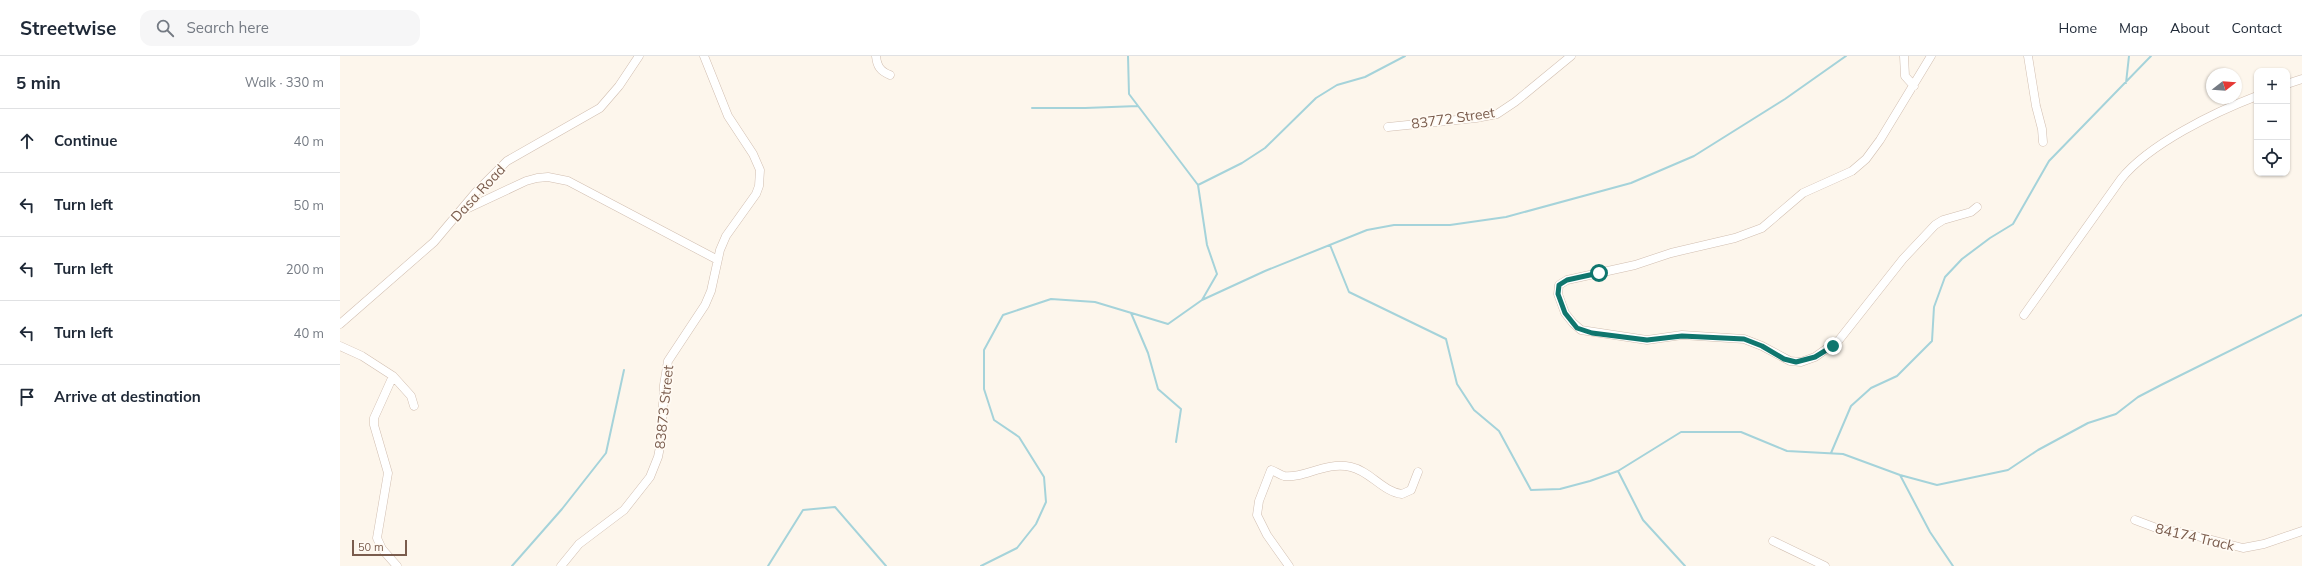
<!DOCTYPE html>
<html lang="en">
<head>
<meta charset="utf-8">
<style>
  body { margin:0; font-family:Mulish,sans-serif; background:#f6f6f7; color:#1f2937 }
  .controls { position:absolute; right:12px; top:12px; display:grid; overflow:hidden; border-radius:8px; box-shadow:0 1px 3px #0004 }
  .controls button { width:36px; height:36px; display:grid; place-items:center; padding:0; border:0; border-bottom:1px solid #e0e1e3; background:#fff; color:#1f2937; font:20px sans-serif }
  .compass { position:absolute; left:1866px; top:12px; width:36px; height:36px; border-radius:50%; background:#fff; box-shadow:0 1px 3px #0004; rotate:73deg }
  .scale { position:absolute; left:12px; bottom:10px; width:55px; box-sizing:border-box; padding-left:4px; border:2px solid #7a5c4d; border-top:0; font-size:11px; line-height:14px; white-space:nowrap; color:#7a5c4d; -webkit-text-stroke:3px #fffaf3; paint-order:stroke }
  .stop { position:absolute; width:12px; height:12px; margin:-9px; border:3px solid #0f766e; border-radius:50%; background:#fff }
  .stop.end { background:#0f766e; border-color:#fff; box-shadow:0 1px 4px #0008 }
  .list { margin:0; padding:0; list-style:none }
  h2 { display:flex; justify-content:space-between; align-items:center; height:52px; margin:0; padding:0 16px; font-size:17px }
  h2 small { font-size:13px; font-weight:400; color:#747a83 }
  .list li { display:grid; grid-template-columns:26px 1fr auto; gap:12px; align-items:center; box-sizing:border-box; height:64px; padding:0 16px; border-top:1px solid #e0e1e3 }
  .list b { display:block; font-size:15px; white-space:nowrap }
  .list em { font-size:13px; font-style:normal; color:#747a83 }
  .icon { flex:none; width:22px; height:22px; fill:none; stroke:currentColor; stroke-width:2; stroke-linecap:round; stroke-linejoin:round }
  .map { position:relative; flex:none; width:1962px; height:510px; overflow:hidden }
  header { display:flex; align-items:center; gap:24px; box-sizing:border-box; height:56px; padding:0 20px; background:#fff; border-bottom:1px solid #e0e1e3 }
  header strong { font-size:19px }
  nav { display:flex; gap:22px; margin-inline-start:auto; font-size:14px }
  .search { width:280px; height:36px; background:#f6f6f7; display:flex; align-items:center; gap:10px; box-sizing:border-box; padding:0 14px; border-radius:12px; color:#747a83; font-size:15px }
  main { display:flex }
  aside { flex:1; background:#fff }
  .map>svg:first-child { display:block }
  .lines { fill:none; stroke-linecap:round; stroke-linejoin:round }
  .stream { stroke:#a5d3da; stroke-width:2 }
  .minor-casing { stroke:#d1beb0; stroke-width:9 }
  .minor { stroke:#fff; stroke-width:8 }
  .route { stroke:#0f766e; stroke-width:5 }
  .labels { text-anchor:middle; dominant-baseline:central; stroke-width:3.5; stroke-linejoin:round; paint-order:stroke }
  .street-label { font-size:14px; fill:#7a5c4d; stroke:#fffaf3 }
</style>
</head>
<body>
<header>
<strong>Streetwise</strong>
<div class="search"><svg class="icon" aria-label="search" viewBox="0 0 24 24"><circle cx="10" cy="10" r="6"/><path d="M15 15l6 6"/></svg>Search here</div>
<nav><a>Home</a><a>Map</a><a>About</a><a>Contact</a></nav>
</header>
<main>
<aside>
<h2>5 min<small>Walk · 330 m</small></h2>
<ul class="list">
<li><svg class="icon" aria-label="ahead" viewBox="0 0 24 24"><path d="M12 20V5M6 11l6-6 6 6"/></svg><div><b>Continue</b></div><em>40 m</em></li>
<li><svg class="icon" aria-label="left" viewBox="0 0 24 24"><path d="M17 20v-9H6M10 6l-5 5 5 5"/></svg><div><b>Turn left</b></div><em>50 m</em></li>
<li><svg class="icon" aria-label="left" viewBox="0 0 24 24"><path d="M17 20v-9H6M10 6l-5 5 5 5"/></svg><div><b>Turn left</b></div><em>200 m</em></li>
<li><svg class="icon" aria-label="left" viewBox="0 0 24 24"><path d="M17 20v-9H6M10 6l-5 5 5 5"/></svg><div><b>Turn left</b></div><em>40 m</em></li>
<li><svg class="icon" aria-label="arrive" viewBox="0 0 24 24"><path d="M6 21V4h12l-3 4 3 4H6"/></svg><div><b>Arrive at destination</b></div></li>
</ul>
</aside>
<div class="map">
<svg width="1962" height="510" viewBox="0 0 1962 510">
  <rect width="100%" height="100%" fill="#fdf6ec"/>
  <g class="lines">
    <path class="stream" d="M1786 27 1789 0
      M692 52H745L798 50
      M858 129 902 107 925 92 976 42 997 29 1025 21 1065 0
      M990 189 1009 236 1106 283 1117 328 1134 354 1159 375 1191 434 1220 433 1250 425 1278 415 1341 376H1401L1447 395 1503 398 1560 419 1597 429 1668 414 1698 394 1748 367 1776 358 1798 341 1821 329 1962 259
      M862 244 925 215 1027 174 1054 169H1110L1166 161 1291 127 1354 100 1445 43 1506 0
      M791 257 808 297 818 333 841 353 836 386
      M1491 397 1511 350 1531 332 1557 320 1592 285 1594 251 1605 221 1622 203 1650 182 1673 168 1709 105 1811 0
      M1278 415 1303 464 1345 510
      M1560 419 1590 476 1613 510
      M172 510 222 453 266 397 284 314
      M428 510 463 454 495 451 546 510
      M641 510 677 492 696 468 706 446 704 421 679 381 654 364 644 333V294L663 259 711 243 755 246 828 268 862 244 877 218 867 189 858 129 789 38 788 0"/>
    <g class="minor-casing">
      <path id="minor" d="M536 0C537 10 540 15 550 19
        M1564 0 1565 20 1574 30
        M1591 0 1540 84 1526 103 1512 115 1463 137 1422 172 1395 182 1331 197 1295 209 1227 224 1219 229 1218 238 1225 257 1233 267 1241 274 1307 284 1342 279 1404 283 1422 290 1450 305 1461 306 1475 301 1499 284 1563 203 1595 169 1603 164 1631 156 1637 151
        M1688 0 1696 50 1702 73 1703 86
        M1947 28 1962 23
        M1048 71 1136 62 1157 58 1175 46 1231 0
        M120 156 186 125 197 122 208 121 228 125 376 203
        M1684 259 1781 123C1809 88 1875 56 1917 40
        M0 268 94 186 136 136 167 105 260 52 279 30 299 0
        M0 290 22 300 53 320 34 362V369L48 417 37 482 42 493 57 510
        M53 320 71 340 74 350
        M1795 464 1819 473 1845 477 1903 492 1924 488 1962 475
        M1433 485 1485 510
        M221 510 239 488 284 454 310 421 318 401 321 386 324 329 328 305 365 249 371 235 380 194 386 180 416 138 419 130 420 114 413 98 388 60 364 0
        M949 510 927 479 917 459 919 445 931 414C935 415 940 419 944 420 964 423 985 405 1011 411 1030 415 1043 436 1062 438L1071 434 1078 416"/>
    </g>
    <use href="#minor" class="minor"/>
  </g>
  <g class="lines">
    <path class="route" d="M1259 217 1227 224 1219 229 1218 238 1225 257 1237 272 1252 277 1307 284 1342 280 1404 283 1422 290 1444 303 1456 306 1475 301 1493 290"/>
  </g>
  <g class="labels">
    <g class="street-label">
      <text transform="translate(1113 62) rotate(-8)">83772 Street</text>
      <text transform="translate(138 137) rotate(-47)">Dasa Road</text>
      <text transform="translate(324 351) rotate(-84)">83873 Street</text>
      <text transform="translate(1855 481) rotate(13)">84174 Track</text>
    </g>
  </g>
</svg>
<div class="controls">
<button>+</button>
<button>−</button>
<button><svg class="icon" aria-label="locate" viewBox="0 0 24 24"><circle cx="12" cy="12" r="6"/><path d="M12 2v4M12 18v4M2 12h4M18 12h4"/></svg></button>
</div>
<svg class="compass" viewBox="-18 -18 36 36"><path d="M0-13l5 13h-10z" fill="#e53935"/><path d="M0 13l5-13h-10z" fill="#747a83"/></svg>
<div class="scale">50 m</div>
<div class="stop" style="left:1259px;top:217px"></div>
<div class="stop end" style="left:1493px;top:290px"></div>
</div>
</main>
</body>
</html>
